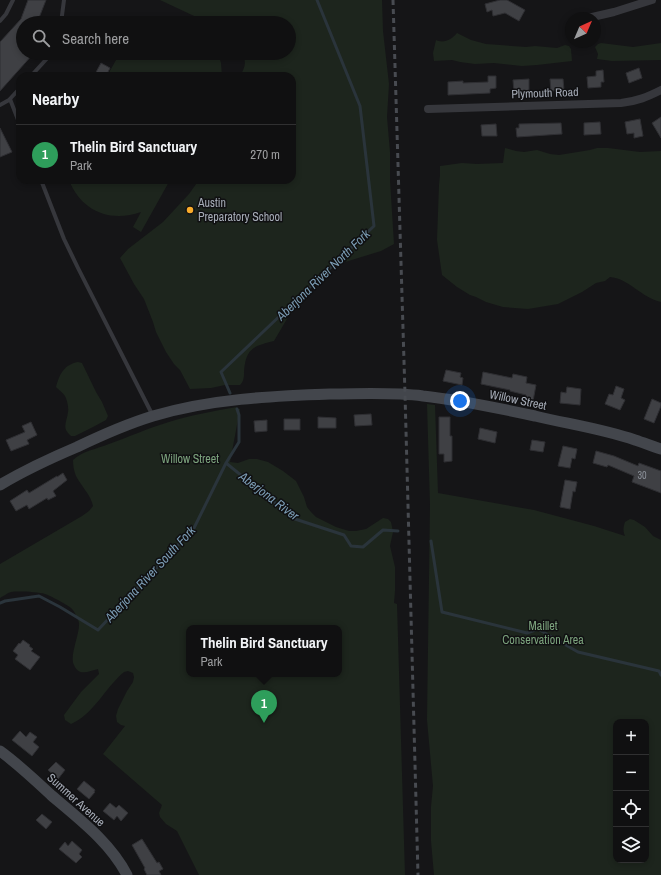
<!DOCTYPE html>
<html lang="en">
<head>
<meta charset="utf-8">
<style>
  body { margin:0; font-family:"Archivo Narrow",sans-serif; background:#19191a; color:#f1f3f6 }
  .controls { position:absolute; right:12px; bottom:12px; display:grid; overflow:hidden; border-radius:8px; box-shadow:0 2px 6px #0003 }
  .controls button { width:36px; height:36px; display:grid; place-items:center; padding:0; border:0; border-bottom:1px solid #303031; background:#101011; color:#f1f3f6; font:20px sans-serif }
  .compass { position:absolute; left:565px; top:12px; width:36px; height:36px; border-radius:50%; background:#101011; box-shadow:0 2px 6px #0003; rotate:44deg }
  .you { position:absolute; left:460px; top:401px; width:14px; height:14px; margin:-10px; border:3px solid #fff; border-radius:50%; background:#1a73e8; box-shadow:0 0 0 6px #1a73e833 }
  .badge { display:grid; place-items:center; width:26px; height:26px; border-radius:50%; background:#0f766e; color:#fff; font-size:13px; font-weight:700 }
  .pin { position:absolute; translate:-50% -33px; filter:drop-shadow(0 1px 2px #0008) }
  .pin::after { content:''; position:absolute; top:21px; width:14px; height:12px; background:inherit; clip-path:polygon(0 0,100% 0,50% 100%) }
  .popup { position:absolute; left:186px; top:625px; width:156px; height:52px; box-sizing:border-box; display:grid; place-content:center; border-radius:8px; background:#101011; filter:drop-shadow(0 1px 3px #0005); font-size:13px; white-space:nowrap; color:#9c9d9f }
  .popup b { font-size:15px; color:#f1f3f6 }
  .popup::after { content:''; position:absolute; left:50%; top:100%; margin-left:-8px; border:8px solid transparent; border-top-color:#101011 }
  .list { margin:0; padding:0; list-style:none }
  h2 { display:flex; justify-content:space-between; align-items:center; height:52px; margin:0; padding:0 16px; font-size:17px }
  h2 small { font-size:13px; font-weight:400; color:#9c9d9f }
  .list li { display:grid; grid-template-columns:26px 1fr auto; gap:12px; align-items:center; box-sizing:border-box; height:60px; padding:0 16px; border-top:1px solid #303031 }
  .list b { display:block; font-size:15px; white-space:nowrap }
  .list p { margin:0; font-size:13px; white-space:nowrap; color:#9c9d9f }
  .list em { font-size:13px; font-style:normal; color:#9c9d9f }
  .icon { flex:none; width:22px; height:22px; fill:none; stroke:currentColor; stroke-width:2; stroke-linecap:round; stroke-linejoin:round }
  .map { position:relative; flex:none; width:661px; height:875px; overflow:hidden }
  .search { position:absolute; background:#101011; box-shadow:0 2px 6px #0003; left:16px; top:16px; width:280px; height:44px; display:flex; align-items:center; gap:10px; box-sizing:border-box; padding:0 14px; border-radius:22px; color:#9c9d9f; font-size:15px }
  .panel { position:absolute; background:#101011; box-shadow:0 2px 6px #0003; left:16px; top:72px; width:280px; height:112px; border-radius:12px }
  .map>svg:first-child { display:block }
  .green { fill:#1d251d; fill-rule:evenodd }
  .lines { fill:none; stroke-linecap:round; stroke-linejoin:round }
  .stream { stroke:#2a343b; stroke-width:3 }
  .building { fill:#3f4044; stroke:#2f2f33 }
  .lane { stroke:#36373c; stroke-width:4 }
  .street { stroke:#36373c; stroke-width:8 }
  .secondary { stroke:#43464c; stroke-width:11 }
  .rail { stroke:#484b51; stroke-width:3; stroke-dasharray:5 4; stroke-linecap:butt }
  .poi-dot { fill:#f9ac2a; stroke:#101012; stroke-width:1.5 }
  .labels { text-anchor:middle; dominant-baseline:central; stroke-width:3; stroke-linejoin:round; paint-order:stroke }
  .number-label { font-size:10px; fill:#8c919a }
  .street-label { font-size:12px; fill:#a6acb7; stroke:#101012 }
  .poi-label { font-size:12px; fill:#a6acb7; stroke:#101012; text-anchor:start }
  .park-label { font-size:12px; fill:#7ca37d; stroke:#101012 }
  .water-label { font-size:13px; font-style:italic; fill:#7b9cb4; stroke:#101012 }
</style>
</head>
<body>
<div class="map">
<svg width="661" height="875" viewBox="0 0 661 875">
  <rect width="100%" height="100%" fill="#151517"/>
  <path class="green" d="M160 0H382L383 31 389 84 387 117 390 152V180L394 244 381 251 342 263 334 266 325 272 319 278 310 285 304 291 301 298 291 312 274 341C254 346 246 348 244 371 244 377 244 381 240 385H225L211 388 190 389 180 370 174 364 166 352 156 332 153 322 144 299 134 284 120 258 128 249 163 222 189 194 199 180H292V76H240C245 67 247 63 242 53H289V23H209Z
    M457 33 471 40 486 44 526 47 535 46 557 48 565 45 569 46 571 49 572 61 537 65 522 66 494 63 475 64 460 62 452 60 434 61 433 53 436 40C444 44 452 39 457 33Z
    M601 43 633 47 661 43V60L612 61 597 59 598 54 595 47 598 44Z
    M120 53H218L221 63 222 76H107Z
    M505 148 516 151 524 152 537 150 550 154 559 155 590 150 597 148H608L640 152 661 151V302C642 298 628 278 610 277L605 281 596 283 582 292 558 304 528 309 503 307 486 302 476 297 470 295 457 287 442 275 437 240 439 185 440 175V166L462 163 477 164 503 163Z
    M69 180H170L141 232 133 227 141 212C110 223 81 211 69 180Z
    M78 362 82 363 96 392 102 402 108 416 106 420 93 427 75 436H71C61 428 67 422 68 412 69 408 67 400 65 396 63 393 59 390 56 387 60 373 64 365 78 362Z
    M427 404 435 405 438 493 534 510 594 526 625 536C623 531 623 528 625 522L630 519 634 520 645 527 653 536 661 540V875H434L431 841V807L433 786 427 720 430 505ZM616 722H646V860H616Z
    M237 407 238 409H240L230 462 238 463 249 459H257L268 462 283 471 296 481 304 497 307 507 311 512 316 517 336 527 349 531H356L366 529 383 518 388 519 391 522 393 532 390 546 395 567V591L394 603 397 604 405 875H199L177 831 166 824 160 817 159 813 162 805 103 754 125 726 121 725 117 722 116 716 118 709 127 691 133 682 134 677 133 673 128 671 124 672C105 688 93 715 71 724L65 720 64 715 81 692 99 674 98 669C89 671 79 677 74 665 69 656 80 634 79 623 78 619 75 612 72 609 70 606 49 595 45 594 38 592 18 591 11 592 7 593 4 596 0 598V564L82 516 89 511 93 506C91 495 81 486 76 476 74 471 73 466 73 460 82 451 97 449 109 444 129 437 148 428 169 422 191 415 214 411 237 407ZM189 628H339V674H189Z"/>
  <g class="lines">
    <path class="stream" d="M230 393 221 372 374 226 360 106 317 0
      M226 463 295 519 344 535 351 546 363 547 383 530 398 531
      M431 541 442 612 527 633 538 629 578 652 659 671 661 675
      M0 603 5 601 39 596 60 607 98 630 194 528 226 463 239 442V415L237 409"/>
  </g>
  <path class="building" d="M28 0H46L37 23H23V53H34L0 91V42L21 19Z
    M500 0H507L525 10 519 21 505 13 493 16 492 10 487 12 485 4Z
    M101 63 110 68 106 76H94Z
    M639 68 642 78 629 83 626 73Z
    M603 70 604 82H601V87L588 88 587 77 596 76V71Z
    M488 76H496V88L490 89V93L448 95V82L463 81V83L488 82Z
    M529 79V92H514L513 80Z
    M550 79H563L564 90 551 91Z
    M661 117V138L652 123Z
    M640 119 643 136 634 138V133L627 134 625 122Z
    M600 122 601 134 584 135V123Z
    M561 123 562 134 517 137 516 128H519V124Z
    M496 124 497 136H482L481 125Z
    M0 128 12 152 0 157Z
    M446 370 461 373 460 377 463 378 462 385 443 381Z
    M483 372 512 378 513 374 527 377 526 383 536 385 533 401 525 399 526 395 510 391V390L481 384Z
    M616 386 624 389 621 398 625 400 620 410 605 404 609 394 613 395Z
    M567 387 581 389 580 405 560 403 561 392 566 393Z
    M652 399 661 403V406L654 423 644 419Z
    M371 414 372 425 355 426 354 415Z
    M318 417 336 418V428H318Z
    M439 417H450V436H452V461L444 462V454H439Z
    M284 419H300V430H284Z
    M267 420V431L255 432 254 421Z
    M31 422 37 435 27 440 29 444 11 451 6 440 25 432 22 426Z
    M480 428 497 432 495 443 478 439Z
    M532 440 545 442 543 452 530 450Z
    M563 446 577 449 575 459 572 458 570 468 558 466Z
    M596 451 614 456 638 466 639 463 661 471V493L632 482 634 476 608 465 607 467 593 463Z
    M63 473 67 480 53 491 56 496 48 500 47 498 29 509 27 505 16 511 10 501 27 490 29 493 57 476V477Z
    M565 480 577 482 575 492 573 491 570 509 560 507Z
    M23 640 30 645 29 646 33 649 31 651 40 657 30 670 15 659 18 655 13 651 19 643 20 644Z
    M20 731 26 737 30 732 37 737 33 742 39 747 32 756 12 740Z
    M56 762 65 770 58 779 48 770Z
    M84 781 95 790 94 792H95L89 799 77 789Z
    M110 803 116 808 119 805 128 813 121 821 117 816 114 820 103 811Z
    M42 814 52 822 46 829 36 820Z
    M142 839 157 863 159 862 163 869 159 871 161 875H147L144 869 145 868 132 845Z
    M72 841 82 850 79 854 82 857 76 863 59 849 65 842 68 846Z"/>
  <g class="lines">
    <path class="lane" d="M0 21 6 14 13 0
      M61 23 64 0
      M31 76 52 53
      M10 99 20 125
      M0 105 9 100 20 88
      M41 180 64 239 78 268 153 416"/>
    <path class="street" d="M588 18 614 12 652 0
      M428 109 621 103C638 101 647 97 661 90"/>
    <path class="secondary" d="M0 485C25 470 51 458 77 447 102 435 127 424 153 416 210 399 271 396 330 394 361 394 392 392 423 396 461 400 498 408 535 416 568 424 603 429 635 440 644 443 652 446 661 449
      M0 751C18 764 35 780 51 795 79 819 110 842 127 875"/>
    <path class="rail" d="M393 0 405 394 418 875"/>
  </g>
  <circle class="poi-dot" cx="190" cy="210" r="4"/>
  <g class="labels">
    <g class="number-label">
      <text x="642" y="475">30</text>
    </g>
    <g class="street-label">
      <text transform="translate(545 93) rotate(-2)">Plymouth Road</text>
      <text transform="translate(518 400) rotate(12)">Willow Street</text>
      <text transform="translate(76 800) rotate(42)">Summer Avenue</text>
    </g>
    <g class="poi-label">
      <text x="198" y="203">Austin<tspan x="198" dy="14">Preparatory School</tspan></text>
    </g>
    <g class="park-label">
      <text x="190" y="459">Willow Street</text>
      <text x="543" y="626">Maillet<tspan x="543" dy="14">Conservation Area</tspan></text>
    </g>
    <g class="water-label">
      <text transform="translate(323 275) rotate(-44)">Aberjona River North Fork</text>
      <text transform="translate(269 496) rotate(37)">Aberjona River</text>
      <text transform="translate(150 574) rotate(-47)">Aberjona River South Fork</text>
    </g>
  </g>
</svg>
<div class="controls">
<button>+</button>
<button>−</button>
<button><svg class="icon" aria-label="locate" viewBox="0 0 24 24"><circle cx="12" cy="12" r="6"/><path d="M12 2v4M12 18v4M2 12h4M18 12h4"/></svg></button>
<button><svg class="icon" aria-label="layers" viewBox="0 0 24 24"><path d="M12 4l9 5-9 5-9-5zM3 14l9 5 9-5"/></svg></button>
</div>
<svg class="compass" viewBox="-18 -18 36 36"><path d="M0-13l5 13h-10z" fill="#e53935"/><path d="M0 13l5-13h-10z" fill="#9c9d9f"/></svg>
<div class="you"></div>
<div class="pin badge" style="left:264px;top:723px;background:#2e9e5b">1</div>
<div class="popup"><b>Thelin Bird Sanctuary</b>Park</div>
<div class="search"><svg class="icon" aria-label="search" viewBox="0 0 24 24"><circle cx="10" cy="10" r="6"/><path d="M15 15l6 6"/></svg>Search here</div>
<section class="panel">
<h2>Nearby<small></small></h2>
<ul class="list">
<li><span class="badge" style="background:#2e9e5b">1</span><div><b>Thelin Bird Sanctuary</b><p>Park</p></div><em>270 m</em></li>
</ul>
</section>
</div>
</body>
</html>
